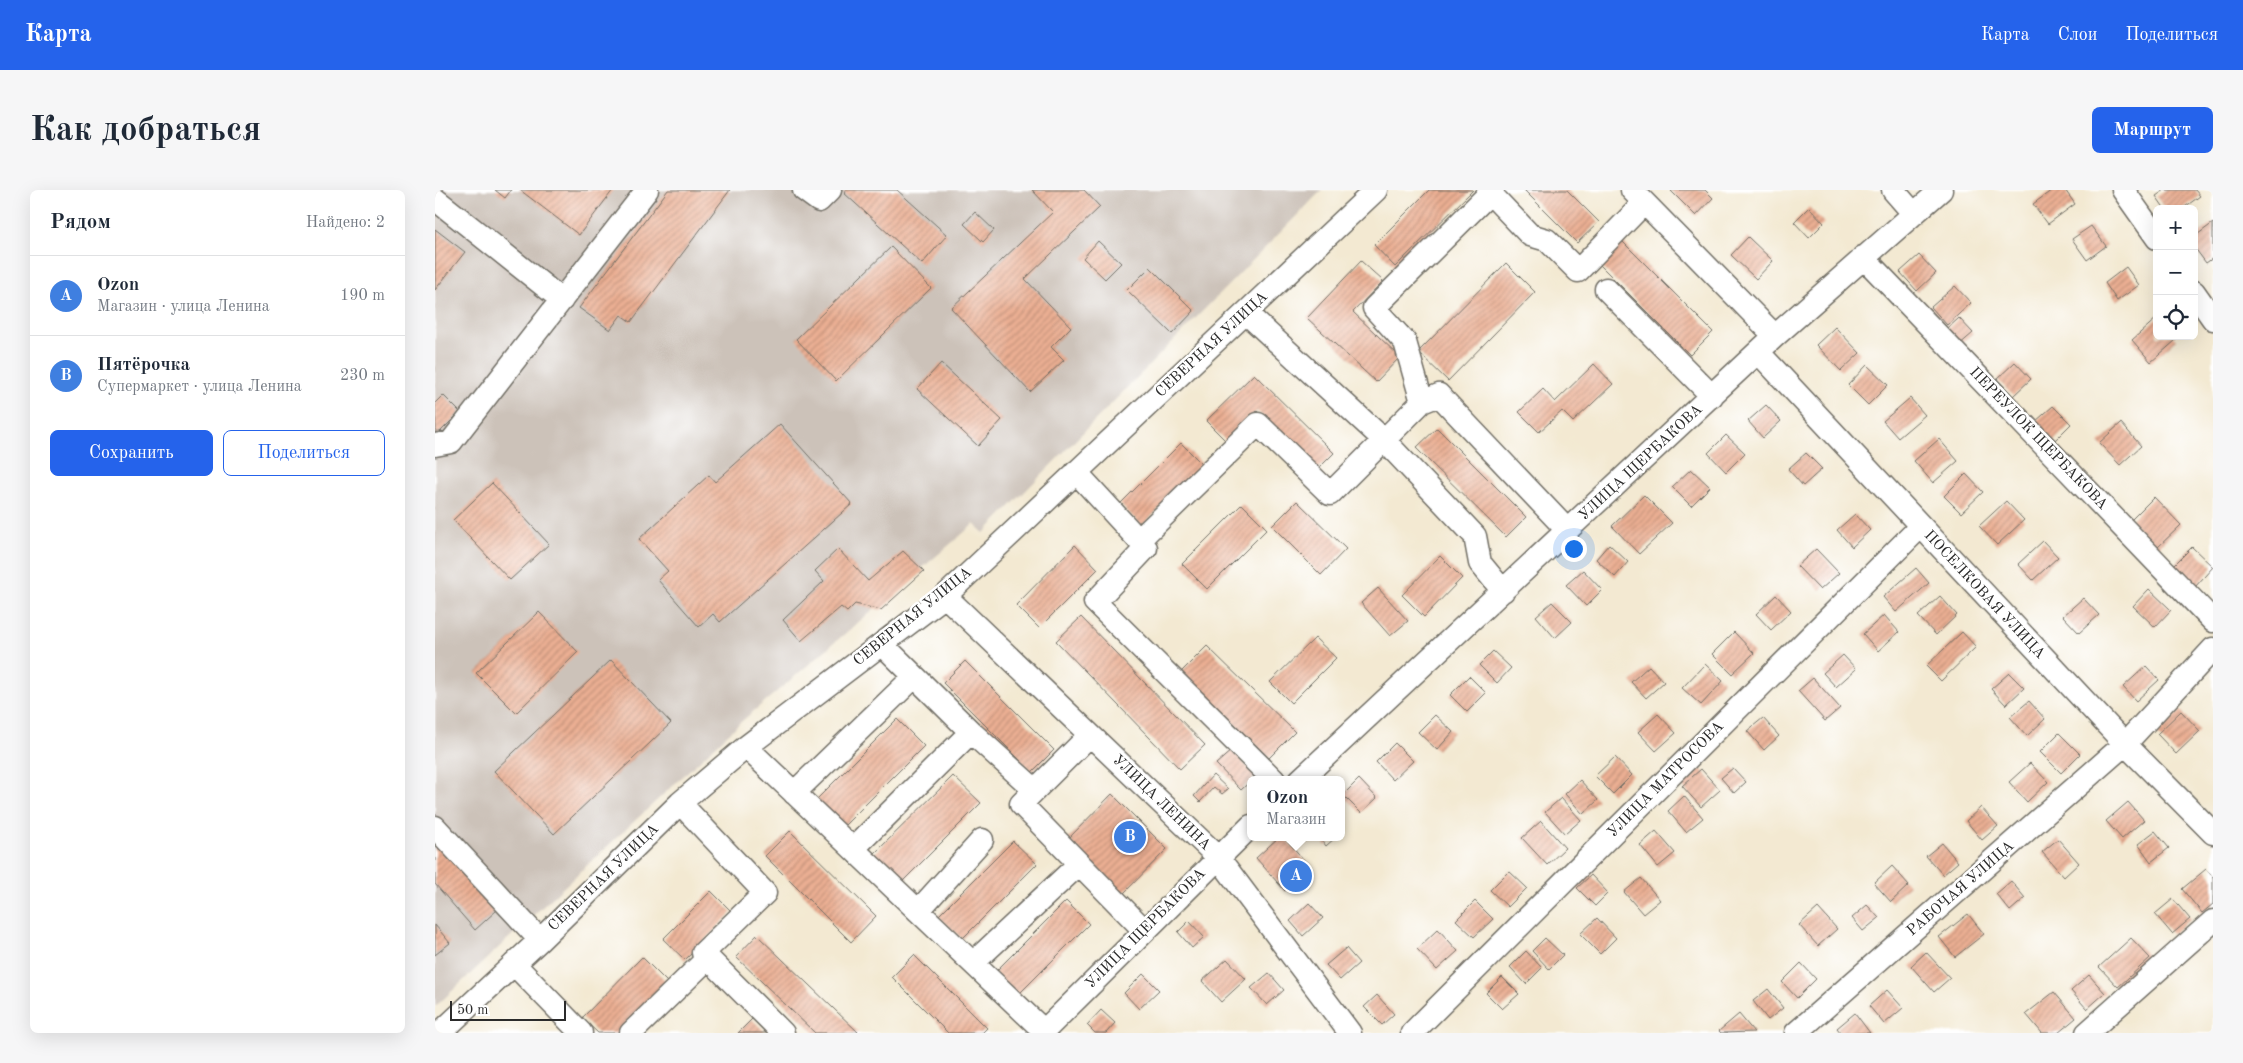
<!DOCTYPE html>
<html lang="ru">
<head>
<meta charset="utf-8">
<style>
  body { margin:0; font-family:"Old Standard TT",serif; background:#f6f6f7; color:#1f2937 }
  .controls { position:absolute; right:15px; top:15px; display:grid; overflow:hidden; border-radius:8px; box-shadow:0 5px 20px #0002 }
  .controls button { width:45px; height:45px; display:grid; place-items:center; padding:0; border:0; border-bottom:1px solid #e0e1e3; background:#fff; color:#1f2937; font:25px sans-serif }
  .scale { position:absolute; left:15px; bottom:12px; width:116px; box-sizing:border-box; padding-left:5px; border:2px solid #2b2b2b; border-top:0; font-size:14px; line-height:18px; white-space:nowrap; color:#2b2b2b; -webkit-text-stroke:4px #fff; paint-order:stroke }
  .you { position:absolute; left:1138px; top:358px; width:18px; height:18px; margin:-12px; border:4px solid #fff; border-radius:50%; background:#1a73e8; box-shadow:0 0 0 8px #1a73e833 }
  .badge { display:grid; place-items:center; width:32px; height:32px; border-radius:50%; background:#2563eb; color:#fff; font-size:16px; font-weight:700 }
  .pin { position:absolute; translate:-50% -50%; border:2px solid #fff; box-shadow:0 1px 5px #0006 }
  .popup { position:absolute; left:812px; top:586px; width:98px; height:65px; box-sizing:border-box; display:grid; place-content:center; border-radius:8px; background:#fff; filter:drop-shadow(0 1px 4px #0005); font-size:16px; white-space:nowrap; color:#747a83 }
  .popup b { font-size:19px; color:#1f2937 }
  .popup::after { content:''; position:absolute; left:50%; top:100%; margin-left:-10px; border:10px solid transparent; border-top-color:#fff }
  .list { margin:0; padding:0; list-style:none }
  h2 { display:flex; justify-content:space-between; align-items:center; height:65px; margin:0; padding:0 20px; font-size:21px }
  h2 small { font-size:16px; font-weight:400; color:#747a83 }
  .list li { display:grid; grid-template-columns:32px 1fr auto; gap:15px; align-items:center; box-sizing:border-box; height:80px; padding:0 20px; border-top:1px solid #e0e1e3 }
  .list b { display:block; font-size:19px; white-space:nowrap }
  .list p { margin:0; font-size:16px; white-space:nowrap; color:#747a83 }
  .list em { font-size:16px; font-style:normal; color:#747a83 }
  .actions { display:flex; gap:10px; padding:15px 20px }
  .actions a { flex:1; padding:11px 0; border:1px solid #2563eb; border-radius:8px; text-align:center; font-size:18px; color:#2563eb }
  .actions .main { background:#2563eb; color:#fff }
  .icon { flex:none; width:28px; height:28px; fill:none; stroke:currentColor; stroke-width:2; stroke-linecap:round; stroke-linejoin:round }
  .map { position:relative; flex:none; width:1778px; height:843px; overflow:hidden; border-radius:8px }
  header { display:flex; align-items:center; gap:30px; box-sizing:border-box; height:70px; padding:0 25px; background:#2563eb; color:#fff }
  header strong { font-size:24px }
  nav { display:flex; gap:28px; margin-inline-start:auto; font-size:18px }
  .intro { display:flex; align-items:center; justify-content:space-between; box-sizing:border-box; height:120px; padding:0 30px }
  h1 { margin:0; font-size:35px }
  .button { padding:12px 22px; border-radius:8px; background:#2563eb; color:#fff; font-size:18px; font-weight:700 }
  main { display:flex; gap:30px; padding:0 30px }
  aside { flex:1; background:#fff; border-radius:8px; box-shadow:0 5px 20px #0002 }
  .map>svg:first-child { display:block }
  .industrial { fill:#ccc2b9 }
  .building { fill:url(#building-hatch) }
  .lines { fill:none; stroke-linecap:round; stroke-linejoin:round }
  .minor-casing { stroke:#716e65; stroke-width:25 }
  .minor { stroke:#fff; stroke-width:22 }
  .labels { text-anchor:middle; dominant-baseline:central; stroke-width:5; stroke-linejoin:round; paint-order:stroke }
  .street-label { font-size:15px; fill:#2b2b2b; stroke:#fff }
</style>
</head>
<body>
<header>
<strong>Карта</strong>
<nav><a>Карта</a><a>Слои</a><a>Поделиться</a></nav>
</header>
<div class="intro"><h1>Как добраться</h1><a class="button">Маршрут</a></div>
<main>
<aside>
<h2>Рядом<small>Найдено: 2</small></h2>
<ul class="list">
<li><span class="badge" style="background:#3f7fe0">A</span><div><b>Ozon</b><p>Магазин · улица Ленина</p></div><em>190 m</em></li>
<li><span class="badge" style="background:#3f7fe0">B</span><div><b>Пятёрочка</b><p>Супермаркет · улица Ленина</p></div><em>230 m</em></li>
</ul>
<div class="actions"><a class="main">Сохранить</a><a>Поделиться</a></div>
</aside>
<div class="map">
<svg width="1778" height="843" viewBox="0 0 1778 843">
  <defs>
    <pattern id="building-hatch" width="6" height="6" patternUnits="userSpaceOnUse" patternTransform="scale(1.25)"><rect width="6" height="6" fill="#ebaf93"/><path d="M-1 1l2-2M0 6l6-6M5 7l2-2" fill="none" stroke="#bf8f78"/></pattern>
  </defs>
  <rect width="100%" height="100%" fill="#fff"/>
  <filter id="ink" filterUnits="userSpaceOnUse"><feTurbulence type="fractalNoise" baseFrequency=".02" numOctaves="2"/><feDisplacementMap in="SourceGraphic" scale="10" xChannelSelector="R" yChannelSelector="G"/><feConvolveMatrix kernelMatrix="1 2 1 2 8 2 1 2 1" color-interpolation-filters="sRGB"/></filter>
  <filter id="wash" filterUnits="userSpaceOnUse"><feTurbulence type="fractalNoise" baseFrequency=".0096" numOctaves="4" result="noise"/><feDisplacementMap in="SourceGraphic" scale="20" xChannelSelector="R" yChannelSelector="G"/><feGaussianBlur stdDeviation="1.12" result="paint"/><feColorMatrix in="noise" values="0 0 0 0 0 0 0 0 0 0 0 0 0 0 0 0 0 1.4 0 .05"/><feComposite in="paint" operator="in"/></filter>
  <g filter="url(#wash)">
    <rect width="100%" height="100%" fill="#f3e9d2"/>
    <path class="industrial" d="M0 0H887L549 343 539 334 307 531 0 817Z"/>
    <g id="blocks">
      <path class="building" d="M60 0H76L70 8Z
        M85 0H178L144 45Z
        M233 0H295L196 132 186 125 175 140 144 118Z
        M411 0H462L512 45 487 74 409 3Z
        M597 0H649L665 17 590 89 636 137 616 157 629 170 595 202 516 118 618 22Z
        M994 0H1038L960 77 939 55Z
        M1089 0H1132L1164 32 1142 53Z
        M1237 0H1270L1278 8 1261 26 1236 1Z
        M1617 0H1630L1640 14 1613 34 1598 14Z
        M1730 0H1760L1765 6 1747 19H1730L1721 6Z
        M1374 17 1389 33 1374 48 1359 32Z
        M540 22 559 40 548 52 529 34Z
        M1778 33V68L1771 73 1759 57V47Z
        M1656 36 1671 56 1652 70 1637 49Z
        M0 39 30 62 0 100Z
        M1313 47 1338 71 1321 89 1296 65Z
        M663 51 686 73 670 89 648 68Z
        M1187 51 1278 142 1255 165 1164 74Z
        M456 57 496 98 401 191 361 149Z
        M1484 65 1501 83 1482 101 1465 82Z
        M926 71 948 91 918 122 965 167 941 192 872 128Z
        M1071 73 1100 102 1013 191 983 162Z
        M715 77 759 121 737 144 692 100Z
        M1691 77 1704 95 1682 111 1670 93Z
        M1520 96 1536 113 1512 135 1496 117Z
        M1524 128 1538 143 1524 155 1511 140Z
        M1722 128V146H1738L1741 150 1716 172 1697 150Z
        M1400 137 1425 163 1406 181 1381 155Z
        M1580 172 1596 189 1578 206 1562 189Z
        M506 173 567 230 543 256 482 199Z
        M1159 174 1178 194 1138 232 1127 221 1104 242 1084 222 1108 199 1120 212Z
        M1432 175 1453 195 1433 215 1413 195Z
        M819 184 899 263 882 280 822 221 791 251 771 231Z
        M8 205 25 222 1 246 0 213Z
        M1475 208 1490 225 1463 248 1448 231Z
        M1331 215 1346 231 1328 248 1313 231Z
        M1618 216 1636 234 1619 251 1600 232Z
        M1686 233 1706 256 1685 275 1664 253Z
        M345 234 417 314 285 432 278 424 264 437 223 390 233 381 204 349 274 285 280 292Z
        M1002 238 1091 327 1071 347 981 258Z
        M1291 245 1310 263 1291 282 1273 263Z
        M1504 249 1523 271 1498 293 1479 271Z
        M746 253 768 275 707 336 685 314Z
        M1371 263 1387 279 1368 296 1353 279Z
        M1256 279 1275 297 1256 316 1237 297Z
        M1531 284 1548 302 1526 323 1509 306Z
        M57 293 114 354 75 390 18 330Z
        M1209 305 1237 333 1204 364 1177 336Z
        M1719 307 1746 335 1722 358 1696 330Z
        M862 311 911 359 886 385 837 336Z
        M1571 311 1589 330 1562 355 1544 336Z
        M807 314 832 339 772 399 747 374Z
        M1420 324 1435 340 1417 357 1402 340Z
        M1608 351 1623 367 1598 390 1583 374Z
        M1174 354 1193 372 1180 387 1161 369Z
        M640 355 663 379 604 438 581 415Z
        M1757 357 1778 377 1760 397 1738 376Z
        M403 359 433 391 468 361 489 381 446 420 420 414 412 422 406 417 366 451 348 430 389 391 380 381Z
        M1381 359 1404 383 1385 400 1362 376Z
        M1005 366 1027 388 989 427 967 405Z
        M1481 378 1494 393 1461 422 1448 407Z
        M1148 380 1167 400 1151 416 1131 395Z
        M943 398 973 431 955 446 926 413Z
        M1714 399 1736 420 1720 437 1698 416Z
        M1341 405 1356 421 1336 440 1321 424Z
        M1505 406 1522 425 1501 445 1483 426Z
        M1648 408 1664 425 1644 443 1628 426Z
        M1117 412 1137 432 1120 448 1101 426Z
        M104 422 143 462 81 523 41 483Z
        M1449 425 1464 442 1443 461 1428 444Z
        M646 427 770 555 745 579 621 451Z
        M1299 442 1319 463 1297 484 1277 464Z
        M1527 442 1541 457 1506 491 1491 476Z
        M880 448 901 468 856 513 835 492Z
        M772 456 860 542 834 568 746 482Z
        M1058 461 1076 478 1062 493 1044 475Z
        M1408 465 1421 479 1401 497 1388 483Z
        M176 470 236 533 119 644 59 581Z
        M530 471 619 560 597 582 508 493Z
        M1270 474 1288 491 1266 515 1247 498Z
        M1214 476 1229 492 1211 508 1196 492Z
        M1711 476 1724 490 1701 511 1688 497Z
        M1574 483 1589 498 1571 515 1556 499Z
        M1034 486 1051 503 1032 522 1015 505Z
        M1378 488 1405 518 1390 531 1363 501Z
        M1594 511 1610 529 1592 546 1575 527Z
        M1746 521 1765 541 1741 564 1722 544Z
        M1223 524 1241 543 1221 561 1203 542Z
        M1000 525 1018 542 1002 560 983 542Z
        M1328 528 1344 546 1329 560 1312 541Z
        M462 529 489 556 408 637 381 610Z
        M1624 543 1645 564 1626 583 1605 562Z
        M960 553 978 571 958 590 941 572Z
        M797 560 821 586 806 600 781 574Z
        M1180 567 1197 585 1178 604 1160 586Z
        M1595 573 1613 592 1592 612 1574 592Z
        M1298 578 1311 592 1299 603 1286 588Z
        M1266 579 1285 600 1266 617 1247 596Z
        M778 585 793 599 787 604 779 597 765 612 759 606Z
        M518 586 546 613 465 694 437 666Z
        M924 589 942 608 926 623 908 605Z
        M1145 590 1163 610 1148 624 1130 604Z
        M677 604 732 659 688 704 633 649Z
        M1249 606 1268 628 1251 642 1233 621Z
        M1126 608 1146 630 1130 644 1110 622Z
        M1693 612 1709 630 1687 649 1671 631Z
        M1546 617 1563 636 1547 650 1531 631Z
        M1106 631 1130 658 1112 675 1087 648Z
        M355 641 441 726 416 752 330 666Z
        M1221 641 1240 663 1223 677 1205 655Z
        M1720 641 1734 658 1716 672 1703 654Z
        M844 647H849L876 678 850 701 821 668Z
        M884 647H901L891 656Z
        M0 649 62 720 40 740 0 694Z
        M1623 649 1644 673 1629 687 1607 662Z
        M578 651 602 674 527 749 503 726Z
        M1507 653 1523 672 1508 685 1491 666Z
        M1457 676 1474 695 1456 712 1439 693Z
        M1771 679 1778 687V714L1767 723 1747 699Z
        M1074 681 1092 698 1073 717 1055 700Z
        M1156 685 1173 703 1160 716 1142 698Z
        M1206 688 1225 710 1208 724 1189 702Z
        M1576 691 1590 708 1575 721 1561 704Z
        M276 701 297 722 250 770 228 749Z
        M1738 709 1755 729 1737 744 1720 724Z
        M631 711 654 734 582 806 559 783Z
        M1040 711 1058 729 1039 747 1021 730Z
        M874 713 888 728 868 746 855 731Z
        M1432 715 1444 728 1428 741 1417 728Z
        M1383 718 1402 739 1383 756 1364 735Z
        M1533 724 1549 744 1520 767 1504 747Z
        M1162 728 1181 748 1165 764 1145 744Z
        M754 731 769 747 757 758 743 742Z
        M0 735 15 753 0 765Z
        M1003 739 1023 761 1002 780 982 759Z
        M322 745 424 843H380L301 767Z
        M1110 748 1128 765 1114 779 1097 761Z
        M1696 748 1715 768 1683 797 1664 777Z
        M911 758 924 773 905 790 891 775Z
        M1091 761 1107 778 1091 794 1075 777Z
        M1491 762 1515 788 1499 802 1476 776Z
        M479 765 552 838 547 843H513L457 787Z
        M207 767 234 794 185 843H163L147 828Z
        M792 769 811 789 786 812 767 791Z
        M1366 773 1381 789 1362 808 1347 792Z
        M834 783 849 800 832 815 816 798Z
        M708 784 724 800 704 819 689 803Z
        M1654 785 1670 803 1652 819 1636 801Z
        M1067 787 1084 804 1067 819 1051 803Z
        M1333 799 1348 818 1333 830 1318 811Z
        M1452 800 1468 818 1449 834 1434 816Z
        M1619 802 1641 828 1623 843H1607L1591 824Z
        M942 805 959 824 947 835 929 817Z
        M666 820 680 833 671 843H660L652 835Z
        M1420 823 1435 843H1406L1402 838Z
        M1304 824 1319 842 1286 843 1284 841Z
        M317 829 331 843H303Z"/>
    </g>
  </g>
  <g filter="url(#ink)">
    <use href="#blocks" fill-opacity="0" stroke="#716e65" stroke-width="1"/>
    <g class="lines">
      <g class="minor-casing">
        <path id="minor" d="M369 0 384 11 395 0
          M1197 0 1340 146
          M1458 0 1479 24
          M1688 0 1722 48
          M1055 3 1095 45 1112 50 1143 81 1209 13
          M0 9 127 110
          M1428 67 1778 431
          M1171 99 1277 206
          M1759 102 1778 129
          M811 123 948 249 1040 346 1045 373 1068 401
          M1324 163 1690 554 1778 643
          M987 212 1004 205 1133 341
          M0 255 16 252 212 0
          M641 282 711 358 660 412 839 590
          M704 350 823 234 895 304 987 212 970 152 939 118 1058 0
          M510 406 783 667 915 843
          M536 542 600 600
          M655 545 586 614 709 740
          M311 557 609 841
          M865 590 1340 146 1506 0
          M359 603 479 487
          M245 613 330 703 268 763 348 843
          M0 637 105 750
          M418 659 536 542 447 454
          M483 721 547 650
          M538 773 644 674
          M79 774 146 843
          M5 843 105 750 245 613 311 557 510 406 941 0
          M196 843 273 768
          M607 843 816 636
          M977 843 1485 337
          M1361 843 1690 554 1778 459
          M1652 843 1778 731"/>
      </g>
      <use href="#minor" class="minor"/>
    </g>
  </g>
  <g class="labels">
    <g class="street-label">
      <text transform="translate(777 155) rotate(-43)">СЕВЕРНАЯ УЛИЦА</text>
      <text transform="translate(1603 249) rotate(46)">ПЕРЕУЛОК ЩЕРБАКОВА</text>
      <text transform="translate(1206 273) rotate(-43)">УЛИЦА ЩЕРБАКОВА</text>
      <text transform="translate(1549 405) rotate(47)">ПОСЕЛКОВАЯ УЛИЦА</text>
      <text transform="translate(478 427) rotate(-39)">СЕВЕРНАЯ УЛИЦА</text>
      <text transform="translate(1231 590) rotate(-45)">УЛИЦА МАТРОСОВА</text>
      <text transform="translate(726 613) rotate(44)">УЛИЦА ЛЕНИНА</text>
      <text transform="translate(169 688) rotate(-44)">СЕВЕРНАЯ УЛИЦА</text>
      <text transform="translate(1526 699) rotate(-41)">РАБОЧАЯ УЛИЦА</text>
      <text transform="translate(711 739) rotate(-45)">УЛИЦА ЩЕРБАКОВА</text>
    </g>
  </g>
</svg>
<div class="controls">
<button>+</button>
<button>−</button>
<button><svg class="icon" aria-label="locate" viewBox="0 0 24 24"><circle cx="12" cy="12" r="6"/><path d="M12 2v4M12 18v4M2 12h4M18 12h4"/></svg></button>
</div>
<div class="scale">50 m</div>
<div class="you"></div>
<div class="pin badge" style="left:861px;top:686px;background:#3f7fe0">A</div>
<div class="popup"><b>Ozon</b>Магазин</div>
<div class="pin badge" style="left:695px;top:647px;background:#3f7fe0">B</div>
</div>
</main>
</body>
</html>
